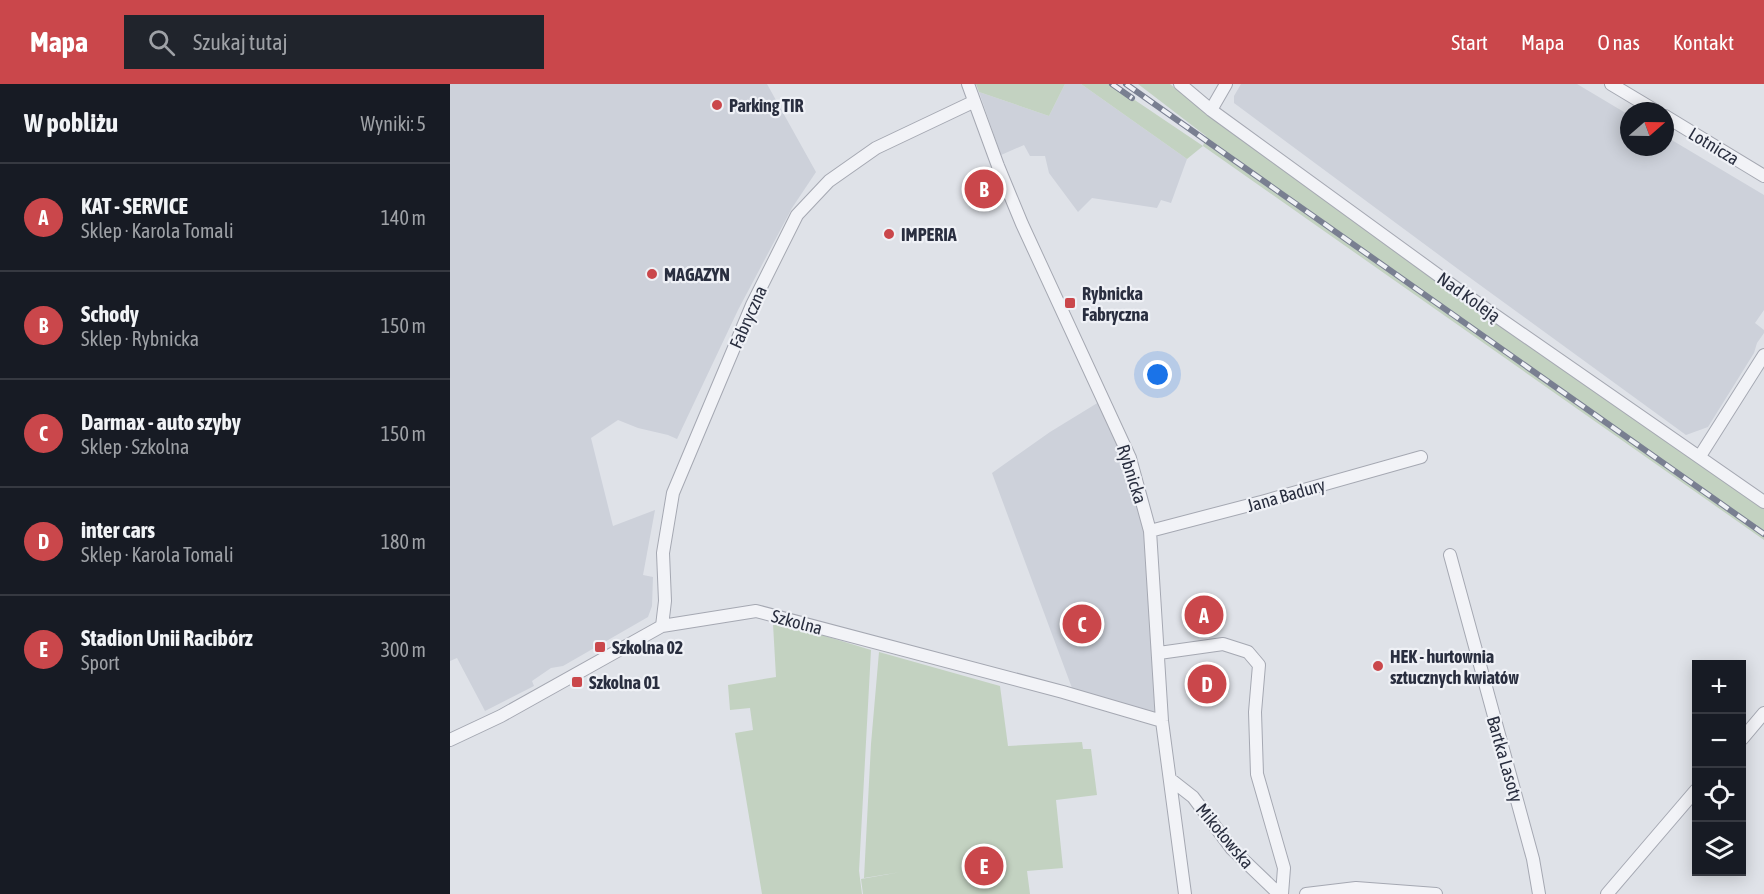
<!DOCTYPE html>
<html lang="pl">
<head>
<meta charset="utf-8">
<style>
  body { margin:0; font-family:"Asap Condensed",sans-serif; background:#20242c; color:#f1f3f6 }
  .controls { position:absolute; right:18px; bottom:18px; display:grid; overflow:hidden; border-radius:0px; box-shadow:0 3px 15px #0003 }
  .controls button { width:54px; height:54px; display:grid; place-items:center; padding:0; border:0; border-bottom:2px solid #363941; background:#171b24; color:#f1f3f6; font:30px sans-serif }
  .compass { position:absolute; left:1170px; top:18px; width:54px; height:54px; border-radius:50%; background:#171b24; box-shadow:0 3px 15px #0003; rotate:70deg }
  .you { position:absolute; left:708px; top:291px; width:21px; height:21px; margin:-15px; border:4px solid #fff; border-radius:50%; background:#1a73e8; box-shadow:0 0 0 9px #1a73e833 }
  .badge { display:grid; place-items:center; width:39px; height:39px; border-radius:50%; background:#ca474b; color:#fff; font-size:20px; font-weight:700 }
  .pin { position:absolute; translate:-50% -50%; border:3px solid #fff; box-shadow:0 2px 6px #0006 }
  .list { margin:0; padding:0; list-style:none }
  h2 { display:flex; justify-content:space-between; align-items:center; height:78px; margin:0; padding:0 24px; font-size:26px }
  h2 small { font-size:20px; font-weight:400; color:#9ea1a6 }
  .list li { display:grid; grid-template-columns:39px 1fr auto; gap:18px; align-items:center; box-sizing:border-box; height:108px; padding:0 24px; border-top:2px solid #363941 }
  .list b { display:block; font-size:22px; white-space:nowrap }
  .list p { margin:0; font-size:20px; white-space:nowrap; color:#9ea1a6 }
  .list em { font-size:20px; font-style:normal; color:#9ea1a6 }
  .icon { flex:none; width:33px; height:33px; fill:none; stroke:currentColor; stroke-width:2; stroke-linecap:round; stroke-linejoin:round }
  .map { position:relative; flex:none; width:1314px; height:810px; overflow:hidden }
  header { display:flex; align-items:center; gap:36px; box-sizing:border-box; height:84px; padding:0 30px; background:#ca474b; color:#fff }
  header strong { font-size:28px }
  nav { display:flex; gap:33px; margin-inline-start:auto; font-size:21px }
  .search { width:420px; height:54px; background:#20242c; display:flex; align-items:center; gap:15px; box-sizing:border-box; padding:0 21px; border-radius:0px; color:#9ea1a6; font-size:22px }
  main { display:flex }
  aside { flex:1; background:#171b24 }
  .map>svg:first-child { display:block }
  .built { fill:#cdd1da }
  .green { fill:#c3d2c1 }
  .lines { fill:none; stroke-linecap:round; stroke-linejoin:round }
  .minor-casing { stroke:#a5a8b2; stroke-width:14 }
  .minor { stroke:#f2f3f7; stroke-width:12 }
  .rail-casing { stroke:#797f91; stroke-width:6 }
  .rail { stroke:#eff1f6; stroke-width:4; stroke-dasharray:11; stroke-linecap:butt }
  .poi-dot { fill:#ca474b; stroke:#eff1f6; stroke-width:2 }
  .labels { text-anchor:middle; dominant-baseline:central; stroke-width:4.5; stroke-linejoin:round; paint-order:stroke }
  .poi-label { font-size:18px; font-weight:bold; fill:#292e3f; stroke:#eff1f6; text-anchor:start }
  .street-label { font-size:18px; fill:#292e3f; stroke:#eff1f6 }
</style>
</head>
<body>
<header>
<strong>Mapa</strong>
<div class="search"><svg class="icon" aria-label="search" viewBox="0 0 24 24"><circle cx="10" cy="10" r="6"/><path d="M15 15l6 6"/></svg>Szukaj tutaj</div>
<nav><a>Start</a><a>Mapa</a><a>O nas</a><a>Kontakt</a></nav>
</header>
<main>
<aside>
<h2>W pobliżu<small>Wyniki: 5</small></h2>
<ul class="list">
<li><span class="badge">A</span><div><b>KAT - SERVICE</b><p>Sklep · Karola Tomali</p></div><em>140 m</em></li>
<li><span class="badge">B</span><div><b>Schody</b><p>Sklep · Rybnicka</p></div><em>150 m</em></li>
<li><span class="badge">C</span><div><b>Darmax - auto szyby</b><p>Sklep · Szkolna</p></div><em>150 m</em></li>
<li><span class="badge">D</span><div><b>inter cars</b><p>Sklep · Karola Tomali</p></div><em>180 m</em></li>
<li><span class="badge">E</span><div><b>Stadion Unii Racibórz</b><p>Sport</p></div><em>300 m</em></li>
</ul>
</aside>
<div class="map">
<svg width="1314" height="810" viewBox="0 0 1314 810">
  <rect width="100%" height="100%" fill="#dfe2e8"/>
  <path class="built" d="M0 0H317L366 88 342 124 288 226 227 355 218 351 188 344 168 336 141 354 163 442 205 426 193 491 203 493 202 522 198 533 113 582 101 584 82 597 84 602 35 627 7 574 0 577Z
    M615 0H631L737 75 721 119 711 116 707 124 642 114 628 128 599 89 595 72H580L574 61 551 71 529 8 599 32Z
    M791 0H1127L1179 31V63H1215V52L1314 111V226L1305 239 1314 246V249L1307 259 1304 269 1258 343 1236 351 1008 185 784 19V12Z
    M649 318 676 378 696 449 707 630 622 604 542 389 600 348Z"/>
  <path class="green" d="M526 0H615L599 32 529 8Z
    M631 0H661L753 62 756 52 688 0H720L763 35 1314 425V456L753 62 737 75Z
    M323 540 372 551 421 566 409 787 412 810H312L285 649 303 646 300 624 280 626 278 601 326 593Z
    M429 568 550 602 558 662 632 658 633 665H641L647 711 606 716 613 784 577 787 580 810H413L411 795 451 788 414 794 421 660Z"/>
  <g class="lines">
    <g class="minor-casing">
      <path id="minor" d="M518 0 548 82 572 140 680 374 700 447 712 637 735 810
        M730 0 761 26 1003 202 1314 418
        M1161 0 1206 27
        M761 26 776 0
        M1215 32 1314 92
        M1250 372 1314 271
        M700 447 815 417 971 373
        M1000 471 1083 775 1089 810
        M212 542 215 517 213 469 223 409 302 221 347 131 379 97 426 64 523 18
        M709 569 773 560 798 568 809 581 805 628 807 690 834 784 832 810
        M1292 655 1314 629
        M0 656 51 632 212 542 306 527 613 608 712 637
        M720 695 743 713 782 765 829 810
        M856 810 906 804 986 810
        M1157 810 1246 706"/>
    </g>
    <use href="#minor" class="minor"/>
    <g class="rail-casing">
      <path id="rail" d="M662 0 682 14
        M676 0 1314 450"/>
    </g>
    <use href="#rail" class="rail"/>
  </g>
  <g class="poi-dot">
    <circle cx="267" cy="21" r="6"/>
    <circle cx="439" cy="150" r="6"/>
    <circle cx="202" cy="190" r="6"/>
    <rect x="614" y="213" width="12" height="12" rx="3"/>
    <rect x="144" y="557" width="12" height="12" rx="3"/>
    <circle cx="928" cy="582" r="6"/>
    <rect x="121" y="592" width="12" height="12" rx="3"/>
  </g>
  <g class="labels">
    <g class="poi-label">
      <text x="279" y="21">Parking TIR</text>
      <text x="451" y="150">IMPERIA</text>
      <text x="214" y="190">MAGAZYN</text>
      <text x="632" y="209">Rybnicka<tspan x="632" dy="21">Fabryczna</tspan></text>
      <text x="162" y="563">Szkolna 02</text>
      <text x="940" y="572">HEK - hurtownia<tspan x="940" dy="21">sztucznych kwiatów</tspan></text>
      <text x="139" y="598">Szkolna 01</text>
    </g>
    <g class="street-label">
      <text transform="translate(1264 62) rotate(31)">Lotnicza</text>
      <text transform="translate(1019 213) rotate(35)">Nad Koleją</text>
      <text transform="translate(298 233) rotate(-66)">Fabryczna</text>
      <text transform="translate(682 390) rotate(72)">Rybnicka</text>
      <text transform="translate(836 411) rotate(-16)">Jana Badury</text>
      <text transform="translate(347 538) rotate(15)">Szkolna</text>
      <text transform="translate(1055 675) rotate(74)">Bartka Lasoty</text>
      <text transform="translate(775 752) rotate(50)">Mikołowska</text>
    </g>
  </g>
</svg>
<div class="controls">
<button>+</button>
<button>−</button>
<button><svg class="icon" aria-label="locate" viewBox="0 0 24 24"><circle cx="12" cy="12" r="6"/><path d="M12 2v4M12 18v4M2 12h4M18 12h4"/></svg></button>
<button><svg class="icon" aria-label="layers" viewBox="0 0 24 24"><path d="M12 4l9 5-9 5-9-5zM3 14l9 5 9-5"/></svg></button>
</div>
<svg class="compass" viewBox="-18 -18 36 36"><path d="M0-13l5 13h-10z" fill="#e53935"/><path d="M0 13l5-13h-10z" fill="#9ea1a6"/></svg>
<div class="you"></div>
<div class="pin badge" style="left:754px;top:531px">A</div>
<div class="pin badge" style="left:534px;top:105px">B</div>
<div class="pin badge" style="left:632px;top:540px">C</div>
<div class="pin badge" style="left:757px;top:600px">D</div>
<div class="pin badge" style="left:534px;top:782px">E</div>
</div>
</main>
</body>
</html>
